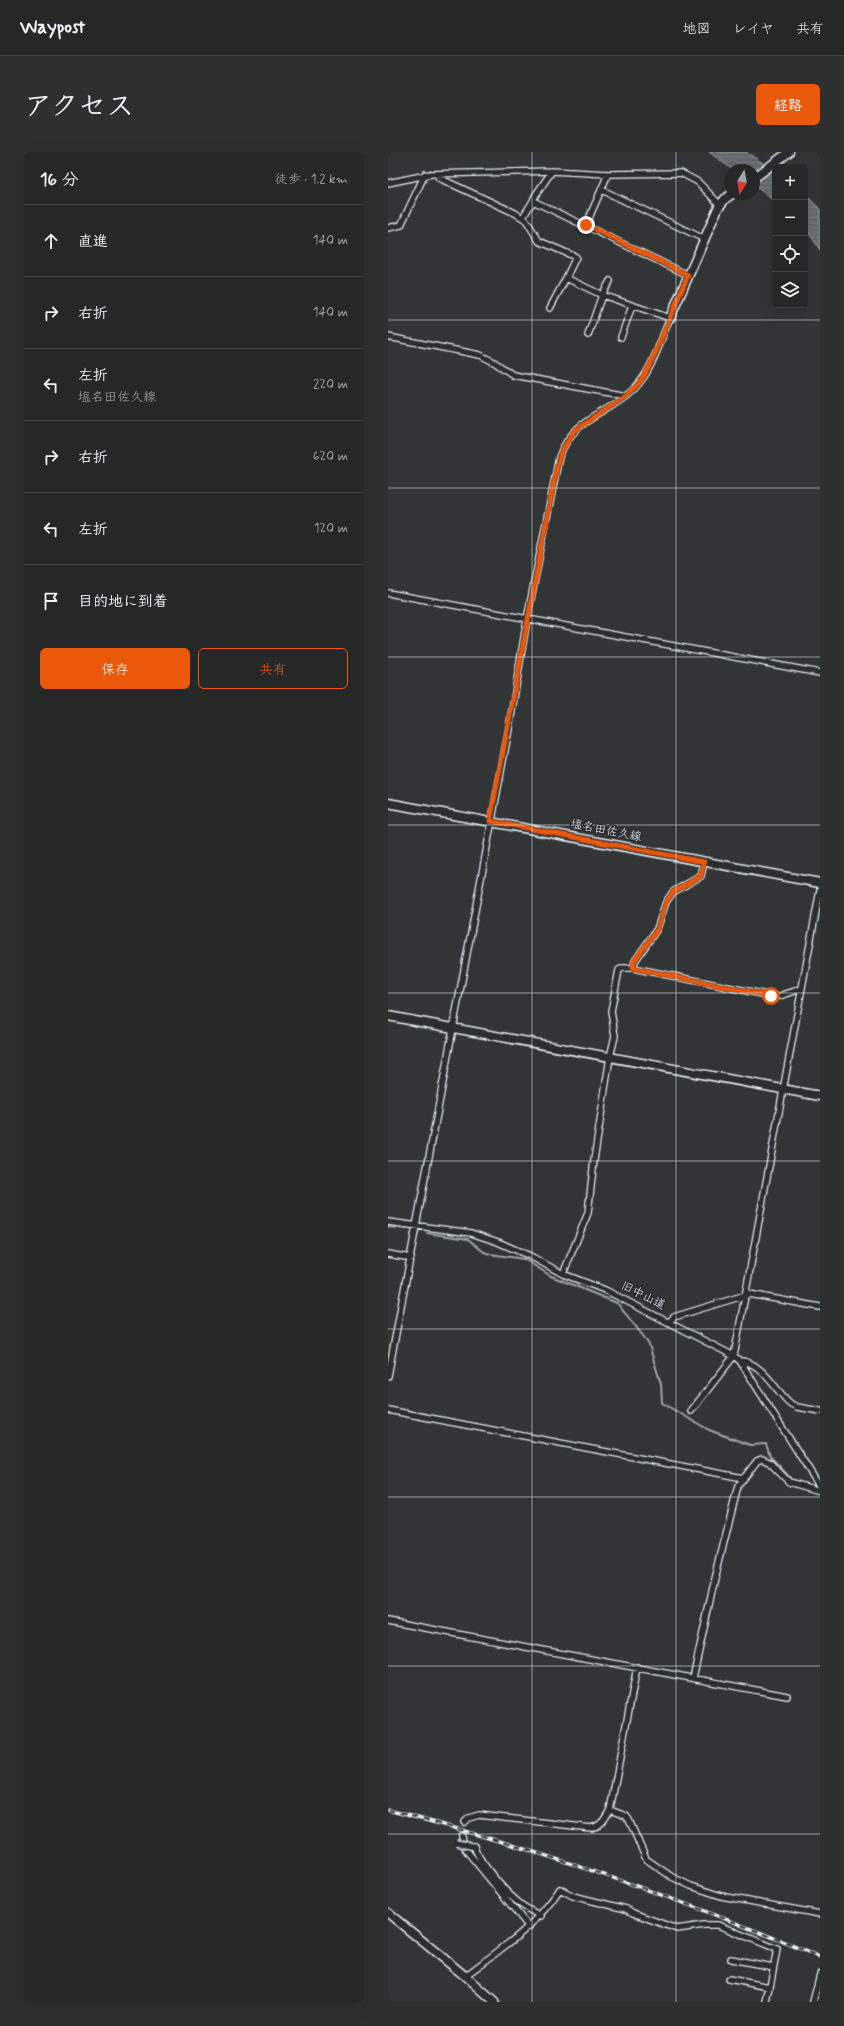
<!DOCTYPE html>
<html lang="ja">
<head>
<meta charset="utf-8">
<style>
  body { margin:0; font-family:Mynerve,"Klee One",sans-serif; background:#2e3030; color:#f1f3f6 }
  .controls { position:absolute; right:12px; top:12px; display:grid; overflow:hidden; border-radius:6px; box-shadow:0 4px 16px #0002 }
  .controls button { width:36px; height:36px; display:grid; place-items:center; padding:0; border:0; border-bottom:1px solid #424445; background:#262828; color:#f1f3f6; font:20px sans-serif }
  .compass { position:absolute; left:336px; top:12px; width:36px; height:36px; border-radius:50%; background:#262828; box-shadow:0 4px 16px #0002; rotate:191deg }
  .stop { position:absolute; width:12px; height:12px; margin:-9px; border:3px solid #ea580c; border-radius:50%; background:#fff }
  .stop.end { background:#ea580c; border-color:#fff; box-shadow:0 1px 4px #0008 }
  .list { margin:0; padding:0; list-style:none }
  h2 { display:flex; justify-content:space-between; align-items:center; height:52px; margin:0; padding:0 16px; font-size:17px }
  h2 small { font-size:13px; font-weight:400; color:#a4a6a8 }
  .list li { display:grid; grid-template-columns:26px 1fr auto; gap:12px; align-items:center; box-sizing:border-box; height:72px; padding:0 16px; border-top:1px solid #424445 }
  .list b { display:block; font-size:15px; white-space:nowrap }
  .list p { margin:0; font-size:13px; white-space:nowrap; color:#a4a6a8 }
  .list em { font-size:13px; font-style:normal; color:#a4a6a8 }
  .actions { display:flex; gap:8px; padding:12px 16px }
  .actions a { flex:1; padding:9px 0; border:1px solid #ea580c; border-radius:6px; text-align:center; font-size:14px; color:#ea580c }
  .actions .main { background:#ea580c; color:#fff }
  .icon { flex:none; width:22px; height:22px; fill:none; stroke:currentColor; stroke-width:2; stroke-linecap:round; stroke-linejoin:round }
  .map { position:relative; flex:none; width:432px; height:1850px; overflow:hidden; border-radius:6px }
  header { display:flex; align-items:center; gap:24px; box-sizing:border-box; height:56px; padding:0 20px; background:#262828; border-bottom:1px solid #424445 }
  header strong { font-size:19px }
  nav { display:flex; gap:22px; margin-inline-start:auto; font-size:14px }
  .intro { display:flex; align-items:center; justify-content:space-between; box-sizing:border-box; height:96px; padding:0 24px }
  h1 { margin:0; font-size:28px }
  .button { padding:10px 18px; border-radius:6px; background:#ea580c; color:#fff; font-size:14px; font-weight:700 }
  main { display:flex; gap:24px; padding:0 24px }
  aside { flex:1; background:#262828; border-radius:6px; box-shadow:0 4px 16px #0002 }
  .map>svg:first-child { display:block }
  .water { fill:url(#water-rules); stroke:#9fa5aa }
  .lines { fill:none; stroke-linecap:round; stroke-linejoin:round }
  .stream { stroke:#9fa5aa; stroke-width:2 }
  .street-tunnel { stroke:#4d5153; stroke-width:5.5; stroke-dasharray:5.5 3; stroke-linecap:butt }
  .street-casing { stroke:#e8f1f8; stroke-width:8 }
  .secondary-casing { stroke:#e8f1f8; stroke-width:11 }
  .street { stroke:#2a2d2e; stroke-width:5.5 }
  .secondary { stroke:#2a2d2e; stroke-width:8 }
  .rail-casing { stroke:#e8f1f8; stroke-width:3.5 }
  .rail { stroke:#2a2d2e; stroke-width:2; stroke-dasharray:6; stroke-linecap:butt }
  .street-bridge-casing { stroke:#e8f1f8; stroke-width:8; stroke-linecap:butt }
  .street-bridge { stroke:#2a2d2e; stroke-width:5.5 }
  .route { stroke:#ea580c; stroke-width:5 }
  .grid { fill:none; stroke:#e8f1f8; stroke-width:1; stroke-opacity:0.55 }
  .labels { text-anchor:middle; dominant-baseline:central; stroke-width:3; stroke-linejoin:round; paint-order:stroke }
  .street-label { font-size:12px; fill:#e8f1f8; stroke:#2a2d2e }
</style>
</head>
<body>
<header>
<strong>Waypost</strong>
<nav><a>地図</a><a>レイヤ</a><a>共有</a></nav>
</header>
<div class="intro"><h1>アクセス</h1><a class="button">経路</a></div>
<main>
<aside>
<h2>16 分<small>徒歩 · 1.2 km</small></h2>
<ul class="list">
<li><svg class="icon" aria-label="ahead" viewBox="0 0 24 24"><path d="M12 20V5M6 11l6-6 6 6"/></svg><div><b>直進</b></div><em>140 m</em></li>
<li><svg class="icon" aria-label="right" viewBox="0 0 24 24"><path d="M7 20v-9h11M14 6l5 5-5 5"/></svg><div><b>右折</b></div><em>140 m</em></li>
<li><svg class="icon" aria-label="left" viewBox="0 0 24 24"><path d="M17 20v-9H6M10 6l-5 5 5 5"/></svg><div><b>左折</b><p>塩名田佐久線</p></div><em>220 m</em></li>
<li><svg class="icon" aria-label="right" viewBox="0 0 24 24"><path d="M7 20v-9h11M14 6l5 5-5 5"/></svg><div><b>右折</b></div><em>620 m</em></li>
<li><svg class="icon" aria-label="left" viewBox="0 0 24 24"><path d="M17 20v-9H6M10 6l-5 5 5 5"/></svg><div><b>左折</b></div><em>120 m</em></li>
<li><svg class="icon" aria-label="arrive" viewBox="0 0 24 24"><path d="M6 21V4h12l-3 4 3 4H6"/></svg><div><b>目的地に到着</b></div></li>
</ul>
<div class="actions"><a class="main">保存</a><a>共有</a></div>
</aside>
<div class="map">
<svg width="432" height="1850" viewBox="0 0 432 1850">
  <defs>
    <pattern id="water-rules" width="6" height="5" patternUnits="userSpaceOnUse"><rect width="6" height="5" fill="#6e7376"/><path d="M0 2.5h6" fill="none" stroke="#5a5e60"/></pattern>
  </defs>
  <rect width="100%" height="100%" fill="#323536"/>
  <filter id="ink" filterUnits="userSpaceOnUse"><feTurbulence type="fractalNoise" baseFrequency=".025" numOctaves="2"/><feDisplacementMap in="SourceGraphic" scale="8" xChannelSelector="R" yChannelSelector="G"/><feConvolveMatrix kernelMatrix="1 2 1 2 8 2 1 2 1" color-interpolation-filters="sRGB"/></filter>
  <g filter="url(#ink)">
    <path class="water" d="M321 0H358L387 19V50L366 33V18H345Z
      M417 42 432 57V98L417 75Z"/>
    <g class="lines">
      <path class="stream" d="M0 1075 18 1077
        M39 1081 80 1087 96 1100 102 1102 136 1107 163 1124 229 1151 256 1185 261 1193 273 1232 274 1251 321 1278 362 1293 378 1292 382 1304 403 1327 424 1334"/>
      <path class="street-tunnel" d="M74 1684 77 1670"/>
      <g class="street-casing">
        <path id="street" d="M164 19 147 44 145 49 300 123
          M0 31 43 22 164 19 220 22 293 21 310 30 332 53
          M214 38 316 87
          M135 65 145 49
          M198 73 220 22
          M0 76 13 73 37 22
          M162 156 178 126
          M200 183 214 143 222 129
          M0 185 92 203 106 210 125 223 238 244
          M233 185 244 154
          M0 441 432 521
          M245 816 389 845 413 837
          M0 1070 83 1081 110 1090 142 1104 175 1122 217 1138 346 1204 352 1209 432 1335
          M0 1102 23 1106
          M175 1122 200 1061 206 1008 222 905 227 884 223 859 231 818 235 816H245L247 809 269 777 278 750 285 740 313 724 316 710
          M281 1170 286 1165 361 1142 432 1155
          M352 1209C374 1209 388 1240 403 1252L409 1255 432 1259
          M0 1224 121 577 139 467 171 305C186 264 219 264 246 237 265 218 272 189 282 166L214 143 178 126 188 105 151 89 138 68 127 61 51 26 49 22
          M0 1258 355 1326
          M303 1259 346 1204 432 738
          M0 1469 399 1544
          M305 1526 327 1426 350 1334 369 1309 374 1307 381 1310 401 1330 432 1339
          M222 1658 238 1664 241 1668 258 1707 284 1725 303 1734 333 1744 432 1762
          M77 1670 81 1666 91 1663 203 1676C214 1674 217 1666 222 1658L249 1515
          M74 1684 76 1695 82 1703 141 1775
          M83 1694H86C91 1710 117 1740 131 1751 137 1756 145 1760 153 1764
          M343 1807 385 1815
          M77 1824C112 1798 148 1774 172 1737L185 1744 238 1757 245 1761 289 1777 316 1773H330L389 1797 379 1850
          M341 1827 382 1835
          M425 1850 432 1822"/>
      </g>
      <g class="secondary-casing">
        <path id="secondary" d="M366 26 401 0
          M282 166 330 56 337 47 344 42
          M0 651 432 731
          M0 864 432 944
          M0 1761 77 1824 106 1850"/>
      </g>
      <use href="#street" class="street"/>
      <use href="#secondary" class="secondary"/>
      <g class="rail-casing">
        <path id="rail" d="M0 1658C147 1696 292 1746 432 1805"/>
      </g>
      <use href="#rail" class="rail"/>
      <g class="street-bridge-casing">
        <path id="street-bridge" d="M68 1691 83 1694"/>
      </g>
      <use href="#street-bridge" class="street-bridge"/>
    </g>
  </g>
  <g class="lines" filter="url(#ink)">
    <path class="route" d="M198 73 300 123 263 211 253 229 238 244 186 279 173 300 168 319 102 669 316 710 313 724 285 740 278 750 269 778 246 809 245 816 383 844"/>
  </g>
  <path class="grid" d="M144 0V1850M288 0V1850M0 168H432M0 336H432M0 505H432M0 673H432M0 841H432M0 1009H432M0 1177H432M0 1345H432M0 1514H432M0 1682H432"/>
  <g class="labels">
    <g class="street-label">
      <text transform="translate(218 679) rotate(11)">塩名田佐久線</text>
      <text transform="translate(255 1144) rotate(27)">旧中山道</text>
    </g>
  </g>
</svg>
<div class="controls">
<button>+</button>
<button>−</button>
<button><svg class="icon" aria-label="locate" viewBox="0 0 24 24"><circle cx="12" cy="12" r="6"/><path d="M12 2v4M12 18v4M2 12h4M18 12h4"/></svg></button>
<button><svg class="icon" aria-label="layers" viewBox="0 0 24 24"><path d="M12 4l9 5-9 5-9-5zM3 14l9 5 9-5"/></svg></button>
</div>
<svg class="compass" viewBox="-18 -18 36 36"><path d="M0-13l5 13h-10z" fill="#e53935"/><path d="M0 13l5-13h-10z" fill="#a4a6a8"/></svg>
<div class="stop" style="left:383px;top:844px"></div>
<div class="stop end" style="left:198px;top:73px"></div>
</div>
</main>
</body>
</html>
